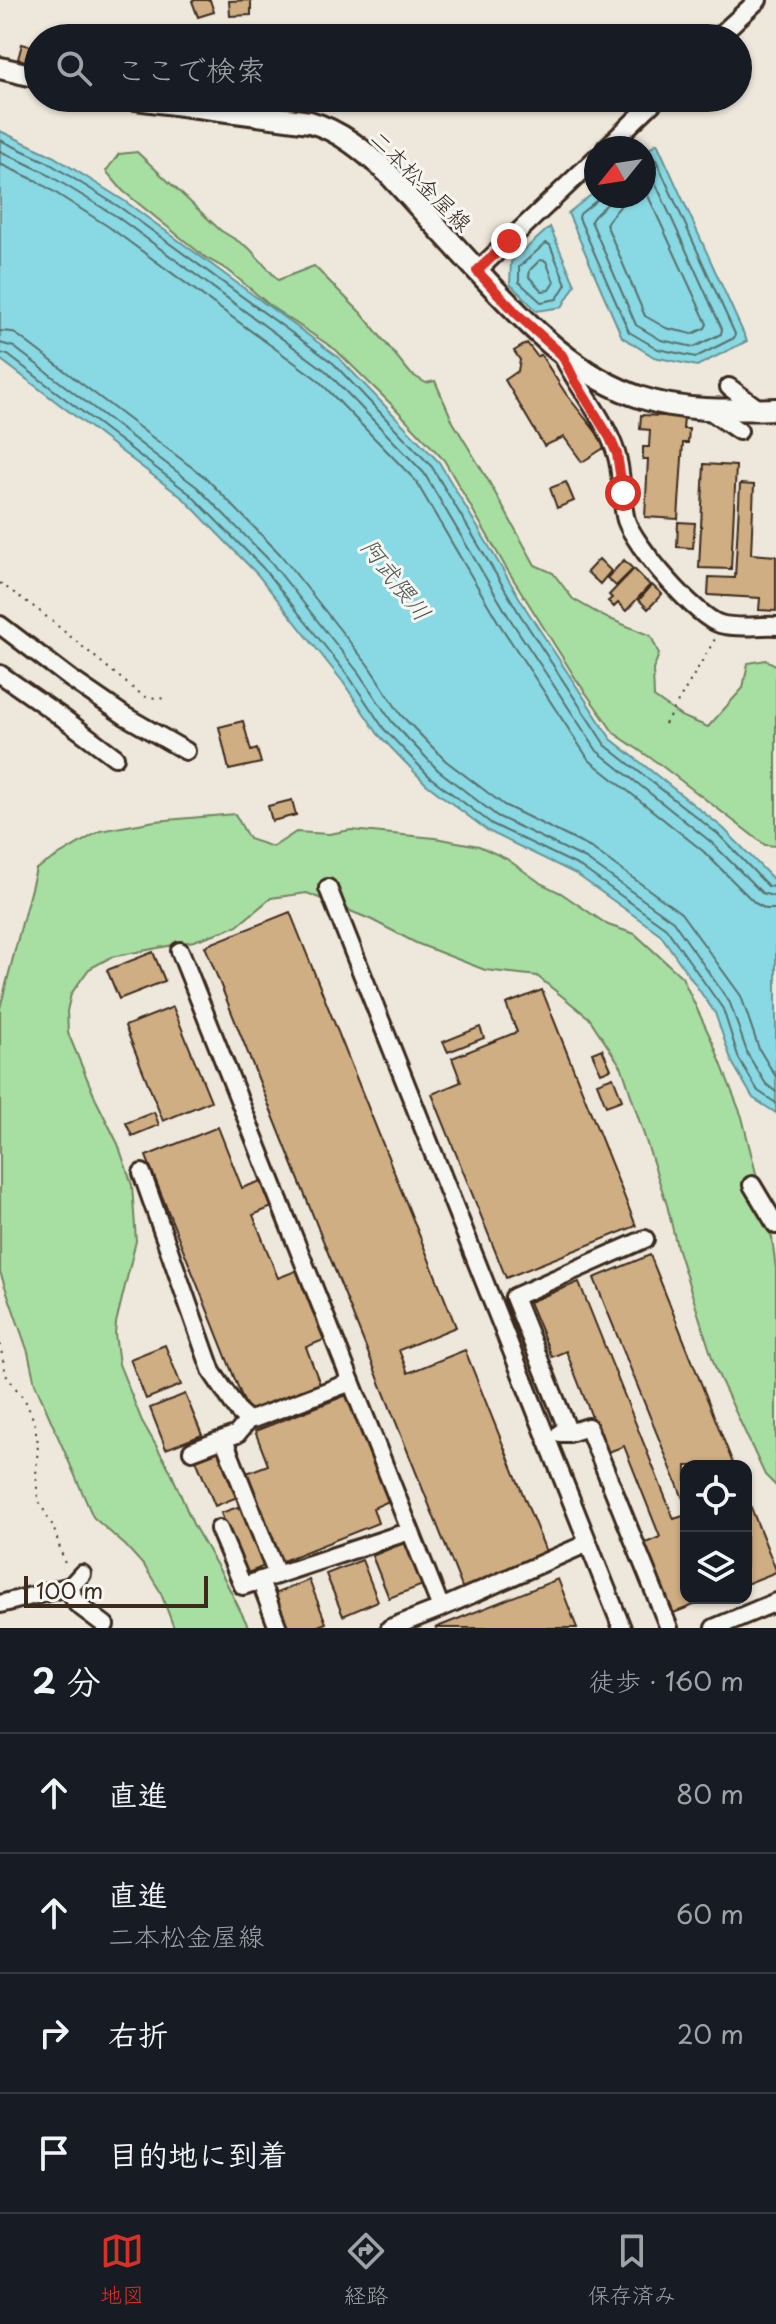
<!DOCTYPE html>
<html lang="ja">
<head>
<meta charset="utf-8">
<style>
  body { margin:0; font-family:"Playpen Sans","Klee One",sans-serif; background:#242831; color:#f1f3f6 }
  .controls { position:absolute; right:24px; bottom:24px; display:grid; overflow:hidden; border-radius:16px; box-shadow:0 2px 6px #0004 }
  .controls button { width:72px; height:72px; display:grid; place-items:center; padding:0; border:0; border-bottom:2px solid #363941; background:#171b24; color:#f1f3f6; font:40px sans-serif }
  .compass { position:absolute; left:584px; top:136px; width:72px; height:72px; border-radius:50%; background:#171b24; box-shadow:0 2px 6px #0004; rotate:240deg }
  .scale { position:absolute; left:24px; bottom:20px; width:184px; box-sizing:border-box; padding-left:8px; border:4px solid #3b2a1e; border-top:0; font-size:22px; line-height:28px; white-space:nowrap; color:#3b2a1e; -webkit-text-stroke:6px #f6f6f2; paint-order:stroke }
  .stop { position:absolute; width:24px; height:24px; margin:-18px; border:6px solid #d93025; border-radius:50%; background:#fff }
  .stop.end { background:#d93025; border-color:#fff; box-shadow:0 2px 8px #0008 }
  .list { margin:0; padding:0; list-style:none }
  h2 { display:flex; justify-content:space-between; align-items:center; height:104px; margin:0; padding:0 32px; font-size:34px }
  h2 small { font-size:26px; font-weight:400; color:#9ea1a6 }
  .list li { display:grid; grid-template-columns:52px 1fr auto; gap:24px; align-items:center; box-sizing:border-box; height:120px; padding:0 32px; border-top:2px solid #363941 }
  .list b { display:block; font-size:30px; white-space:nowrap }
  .list p { margin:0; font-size:26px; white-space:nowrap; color:#9ea1a6 }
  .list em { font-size:26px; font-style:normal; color:#9ea1a6 }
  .icon { flex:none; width:44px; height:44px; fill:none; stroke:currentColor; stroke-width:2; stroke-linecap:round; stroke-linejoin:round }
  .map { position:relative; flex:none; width:776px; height:1628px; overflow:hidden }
  .search { position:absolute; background:#171b24; box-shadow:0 2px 6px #0004; left:24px; right:24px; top:24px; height:88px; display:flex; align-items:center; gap:20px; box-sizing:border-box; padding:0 28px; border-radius:44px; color:#9ea1a6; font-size:30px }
  .sheet { height:584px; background:#171b24 }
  nav { display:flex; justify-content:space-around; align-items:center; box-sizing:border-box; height:112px; border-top:2px solid #363941; background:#171b24; font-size:22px; color:#9ea1a6 }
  nav a { display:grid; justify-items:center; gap:4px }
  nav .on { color:#d93025 }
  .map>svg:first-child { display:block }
  .green { fill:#a7dea1; stroke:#718460; stroke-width:2 }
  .water { fill:#88d9e3; stroke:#699394; stroke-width:2 }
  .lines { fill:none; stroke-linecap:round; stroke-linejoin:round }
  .shore { stroke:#5a706d; stroke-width:2 }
  .building { fill:#d0ae83; stroke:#3b2a1e; stroke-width:2 }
  .minor-casing { stroke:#3b2a1e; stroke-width:22 }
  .major-casing { stroke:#3b2a1e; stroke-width:26 }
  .path { stroke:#3b2a1e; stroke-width:2; stroke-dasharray:2 6; stroke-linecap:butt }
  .minor { stroke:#f6f6f2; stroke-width:16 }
  .major { stroke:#f6f6f2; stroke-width:20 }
  .route { stroke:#d93025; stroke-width:10 }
  .labels { text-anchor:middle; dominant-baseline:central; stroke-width:6; stroke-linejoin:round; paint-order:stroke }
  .street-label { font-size:22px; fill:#3b2a1e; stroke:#f6f6f2 }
  .water-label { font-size:24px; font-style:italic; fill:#4e564f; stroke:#f6f6f2 }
</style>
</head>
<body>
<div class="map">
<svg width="776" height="1628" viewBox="0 0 776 1628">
  <rect width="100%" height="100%" fill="#eee8dc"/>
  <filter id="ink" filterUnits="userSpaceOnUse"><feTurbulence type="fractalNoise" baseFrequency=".0125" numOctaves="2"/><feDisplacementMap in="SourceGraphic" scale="16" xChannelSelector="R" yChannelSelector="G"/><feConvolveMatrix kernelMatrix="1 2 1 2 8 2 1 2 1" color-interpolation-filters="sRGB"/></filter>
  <g filter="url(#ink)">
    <path class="green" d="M137 152 220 230 249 248 278 280 314 266 362 314 411 374 426 383 435 381 453 422 488 480 535 565 553 573 573 599 603 616 651 636 659 654 653 670 654 697 681 716 708 727 743 688 748 663 766 660 776 665V846L765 845 658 763 614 733 576 679 505 566 444 460 394 407 336 350 273 308 228 270 206 258 123 191 106 171 119 154Z
      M235 814 249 839 273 847 296 832 329 834 351 830 435 838 479 846 507 859 542 884 561 893 608 925 635 934 682 977 713 1043 742 1117 772 1238 776 1269V1486L765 1475 716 1370 677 1247 667 1205 622 1068 589 1018 537 976 485 970 416 943 372 920 307 893 271 898 237 926 194 941 111 957 89 969 71 994 67 1011 68 1033 96 1100 118 1144 132 1185 136 1241 116 1323 115 1334 119 1364 142 1421 170 1470 193 1524 223 1576 249 1628H174L160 1591 145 1567 126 1546 93 1517 35 1384 28 1352 0 1272V1008L36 869 100 831 155 821Z"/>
    <path class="water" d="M0 131 51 155 126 202 338 357 439 462 526 609 611 739 723 828 776 882V1113L753 1098 732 1062 715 1013 660 934 576 874 488 831 426 784 378 734 343 682 257 574 184 499 0 359Z
      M657 143 747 341 697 366 654 357 622 337 568 213 596 191V196H644V153Z
      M550 227 575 285 562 307 537 311 510 284 511 262Z"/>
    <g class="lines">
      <path class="shore" d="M0 140 47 162 121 208 333 363 432 467 519 613 605 745 718 834 768 886 776 887
        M0 151 42 171 116 216 326 371 424 473 510 619 597 751 711 842 762 893 776 897
        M0 164 37 181 109 227 318 380 415 480 500 625 589 760 703 851 755 903 766 909H776
        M602 196 580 214 579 218 629 332 658 349 696 357 734 338 735 334 656 160 653 158 644 159
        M613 196C608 207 596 211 591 221L636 325 661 340 694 347 721 334 722 329 650 171 644 169
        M625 196C622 209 611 214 606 224L645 316 666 328 692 334 705 328 707 324 644 187
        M546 243 550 245 566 284 557 299 541 302 519 282V267Z
        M540 260 546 261 554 282 549 290 542 291 529 277 530 270Z
        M0 331 12 332 20 337 206 478 280 554 368 665 401 715 446 761 504 805 593 849 681 913 741 996 759 1049 776 1077
        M0 343 14 347 197 487 271 562 358 672 392 722 438 770 497 816 586 859 673 921 730 1003 748 1055 766 1084 776 1092
        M0 353 8 355 190 494 263 568 350 678 384 729 431 778 492 824 581 867 666 928 723 1009 739 1059 758 1091 776 1103"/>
    </g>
    <path class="building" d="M195 0H210L214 12 198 17 192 1Z
      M251 0V15L230 16 229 1Z
      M22 44 38 48V64L18 59Z
      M527 343 537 356 541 355 566 394 607 446 582 462 564 437 544 446 505 380 518 371 520 360 514 351Z
      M641 415 684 417 683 429H689L688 443H683L678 519 645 517 648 459H643V447H649L650 430 640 429Z
      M704 464 736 466 731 569 699 568Z
      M566 482 574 501 557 508 550 488Z
      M740 484 754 485 751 554 776 556V611L759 610 760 598 708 595 709 577 735 578Z
      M678 522 695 523 693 548 677 547Z
      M599 559 611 571 600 584 587 572Z
      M624 560 633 569 616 586 607 578Z
      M634 569 650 585 626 611 618 603 614 607 608 601 612 598 609 595Z
      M652 585 662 594 648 609 639 600Z
      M243 721 251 751 257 749 261 763 229 770 219 727Z
      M292 800 296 815 272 821 268 806Z
      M290 912 456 1327 399 1350 408 1373 465 1350 549 1559 464 1592 205 946Z
      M153 952 165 981 119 999 107 970Z
      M542 990 636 1226 506 1278 432 1094 461 1082 452 1058 517 1032 506 1004Z
      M173 1007 211 1101 163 1121 125 1026Z
      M480 1027 484 1038 448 1052 443 1042Z
      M602 1049 611 1069 601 1073 592 1053Z
      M613 1077 622 1100 606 1106 597 1083Z
      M154 1112 159 1125 132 1136 126 1123Z
      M218 1127 242 1188 261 1181 272 1207 253 1215 278 1278 298 1270 326 1339 306 1347 320 1384 248 1412 146 1156Z
      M650 1255 734 1466H686V1506L594 1278Z
      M579 1282 674 1519 686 1515V1598H712L671 1614 643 1544 660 1537 624 1446 606 1453 566 1351 552 1357 529 1302Z
      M165 1345 181 1385 146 1399 130 1359Z
      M185 1394 202 1435 166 1449 150 1408Z
      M347 1395 389 1501 373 1508 378 1523 280 1562 244 1474 268 1465 255 1431Z
      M222 1450 240 1496 215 1506 196 1460Z
      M746 1495 776 1570V1572L746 1584Z
      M243 1505 267 1565 245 1574 221 1513Z
      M406 1542 423 1585 389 1598 372 1556Z
      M362 1560 378 1601 343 1616 326 1574Z
      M558 1579 577 1628H435Z
      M309 1580 326 1623 313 1628H288L274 1594Z"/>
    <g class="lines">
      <g class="minor-casing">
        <path id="minor" d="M226 38H227
          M717 38 758 0
          M606 148 658 98
          M477 271 596 158
          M562 355C578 388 605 418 616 453 623 474 620 498 626 520 634 545 696 617 720 624 737 629 759 625 776 626
          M729 387 760 410
          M707 409 739 431
          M0 625 71 679 125 716 186 751
          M0 674 63 718 115 757
          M328 888 622 1628
          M180 951 441 1608
          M142 1173 212 1372 239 1412 248 1420 253 1419 351 1382
          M752 1185 776 1225
          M560 1433H569L588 1427 669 1628
          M569 1433 514 1297 645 1239
          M224 1440 277 1575
          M192 1451 237 1434 248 1420
          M219 1529 243 1586 410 1531
          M82 1574 71 1586 73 1597 77 1604 105 1625
          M260 1580 278 1628
          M0 1604 71 1586
          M390 1628 441 1608 588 1543
          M714 1628 776 1602"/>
      </g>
      <g class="major-casing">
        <path id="major" d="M0 68 38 77
          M129 98 310 122C341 131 364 151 387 172 420 208 453 245 487 281 532 329 578 377 642 398 684 412 732 410 776 409"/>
      </g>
      <path class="path" d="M0 583 37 609 135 690 146 697 168 699
        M665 724 715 639
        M0 1344 6 1375 26 1402 34 1421 38 1443 36 1476 38 1500 53 1526 66 1567"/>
      <use href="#minor" class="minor"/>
      <use href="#major" class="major"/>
    </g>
  </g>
  <g class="lines" filter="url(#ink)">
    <path class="route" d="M509 241 477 271 516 313 562 355 575 381 610 438 617 454 623 493"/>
  </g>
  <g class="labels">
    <g class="street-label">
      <text transform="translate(422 180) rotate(45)">二本松金屋線</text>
    </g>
    <g class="water-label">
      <text transform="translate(397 579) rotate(52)">阿武隈川</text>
    </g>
  </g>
</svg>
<div class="controls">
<button><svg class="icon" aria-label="locate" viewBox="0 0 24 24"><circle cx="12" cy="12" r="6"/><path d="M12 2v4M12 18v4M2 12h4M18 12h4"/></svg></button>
<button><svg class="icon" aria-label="layers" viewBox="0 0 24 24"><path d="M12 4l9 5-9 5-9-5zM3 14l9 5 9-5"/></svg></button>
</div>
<svg class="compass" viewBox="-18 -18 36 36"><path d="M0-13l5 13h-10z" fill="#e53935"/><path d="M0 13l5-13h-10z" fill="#9ea1a6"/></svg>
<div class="scale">100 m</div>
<div class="stop" style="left:623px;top:493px"></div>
<div class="stop end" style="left:509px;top:241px"></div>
<div class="search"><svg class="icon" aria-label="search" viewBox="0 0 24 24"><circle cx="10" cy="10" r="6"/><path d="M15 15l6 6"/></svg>ここで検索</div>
</div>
<section class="sheet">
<h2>2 分<small>徒歩 · 160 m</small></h2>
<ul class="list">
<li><svg class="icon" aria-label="ahead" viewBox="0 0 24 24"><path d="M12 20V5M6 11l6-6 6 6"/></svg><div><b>直進</b></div><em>80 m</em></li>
<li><svg class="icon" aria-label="ahead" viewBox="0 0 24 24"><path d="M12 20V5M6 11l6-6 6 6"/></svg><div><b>直進</b><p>二本松金屋線</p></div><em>60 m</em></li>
<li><svg class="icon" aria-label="right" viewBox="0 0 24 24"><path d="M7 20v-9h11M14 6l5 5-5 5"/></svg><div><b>右折</b></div><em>20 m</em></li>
<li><svg class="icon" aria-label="arrive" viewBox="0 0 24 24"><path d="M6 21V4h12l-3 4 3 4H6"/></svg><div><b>目的地に到着</b></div></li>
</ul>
</section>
<nav>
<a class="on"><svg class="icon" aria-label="map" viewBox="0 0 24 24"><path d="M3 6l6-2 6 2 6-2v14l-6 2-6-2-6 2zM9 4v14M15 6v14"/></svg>地図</a>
<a><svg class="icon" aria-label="directions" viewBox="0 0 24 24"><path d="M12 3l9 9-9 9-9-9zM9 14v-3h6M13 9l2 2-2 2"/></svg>経路</a>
<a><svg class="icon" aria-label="saved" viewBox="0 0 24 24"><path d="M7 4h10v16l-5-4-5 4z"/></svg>保存済み</a>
</nav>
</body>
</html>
